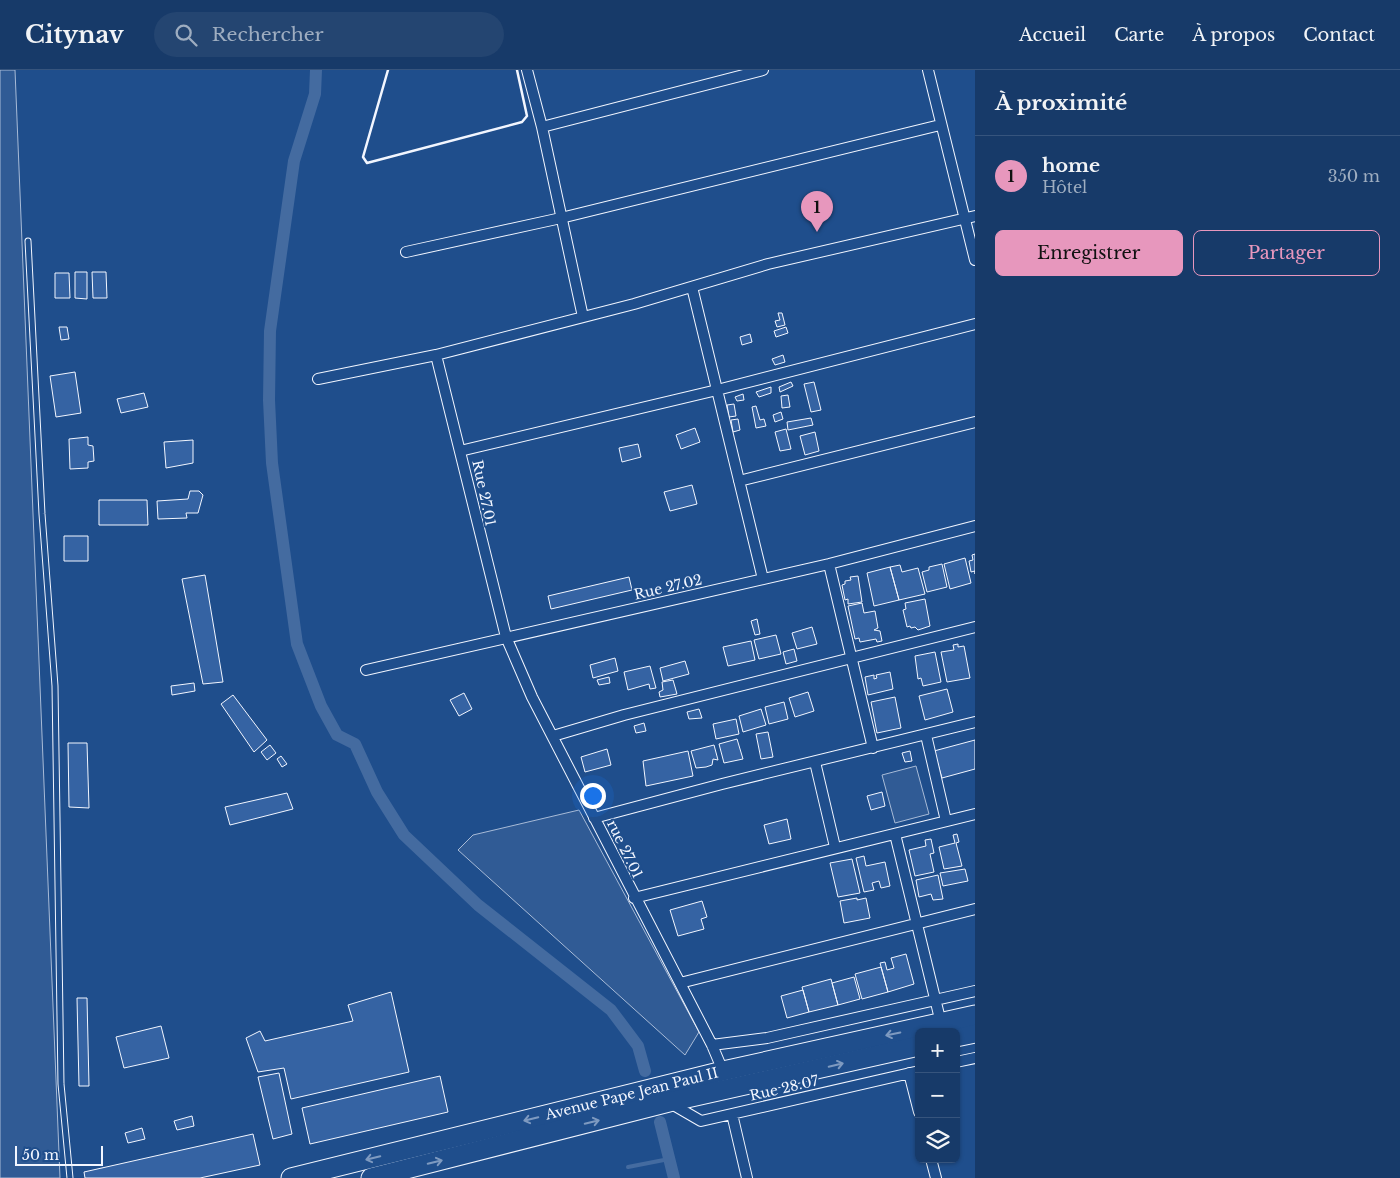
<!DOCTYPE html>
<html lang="fr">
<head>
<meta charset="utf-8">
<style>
  body { margin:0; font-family:"Libre Baskerville",serif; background:#244571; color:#f1f3f6 }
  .controls { position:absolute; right:15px; bottom:15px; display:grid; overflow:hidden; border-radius:8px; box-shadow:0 1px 4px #0004 }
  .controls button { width:45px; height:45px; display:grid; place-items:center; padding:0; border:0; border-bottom:1px solid #36547d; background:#173a69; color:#f1f3f6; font:25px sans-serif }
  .scale { position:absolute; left:15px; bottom:12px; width:88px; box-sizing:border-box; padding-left:5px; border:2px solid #f2f6ff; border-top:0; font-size:14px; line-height:18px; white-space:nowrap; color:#f2f6ff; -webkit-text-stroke:4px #1f4e8c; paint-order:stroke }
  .you { position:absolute; left:592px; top:725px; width:18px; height:18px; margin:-12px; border:4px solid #fff; border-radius:50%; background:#1a73e8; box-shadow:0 0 0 8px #1a73e833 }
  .badge { display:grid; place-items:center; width:32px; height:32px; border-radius:50%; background:#e797bd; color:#111; font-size:16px; font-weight:700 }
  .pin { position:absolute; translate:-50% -41px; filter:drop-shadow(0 1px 2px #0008) }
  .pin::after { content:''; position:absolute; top:26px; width:18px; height:15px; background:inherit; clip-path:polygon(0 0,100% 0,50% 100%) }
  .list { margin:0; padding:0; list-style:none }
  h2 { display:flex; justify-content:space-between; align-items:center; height:65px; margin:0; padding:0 20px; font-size:21px }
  h2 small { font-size:16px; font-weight:400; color:#9eadc0 }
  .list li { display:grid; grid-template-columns:32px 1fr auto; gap:15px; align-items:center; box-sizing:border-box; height:80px; padding:0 20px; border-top:1px solid #36547d }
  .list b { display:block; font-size:19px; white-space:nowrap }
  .list p { margin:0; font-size:16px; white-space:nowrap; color:#9eadc0 }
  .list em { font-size:16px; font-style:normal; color:#9eadc0 }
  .actions { display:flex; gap:10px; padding:15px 20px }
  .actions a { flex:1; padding:11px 0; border:1px solid #e797bd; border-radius:8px; text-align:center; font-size:18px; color:#e797bd }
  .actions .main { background:#e797bd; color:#111 }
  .icon { flex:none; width:28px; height:28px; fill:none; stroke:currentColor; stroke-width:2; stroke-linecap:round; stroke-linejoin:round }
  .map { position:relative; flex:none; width:975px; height:1108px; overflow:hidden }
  header { display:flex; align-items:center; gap:30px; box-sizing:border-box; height:70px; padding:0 25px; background:#173a69; border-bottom:1px solid #36547d }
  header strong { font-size:24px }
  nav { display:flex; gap:28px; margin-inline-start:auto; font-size:18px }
  .search { width:350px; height:45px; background:#244571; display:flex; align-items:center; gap:12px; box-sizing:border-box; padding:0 18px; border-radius:28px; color:#9eadc0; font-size:19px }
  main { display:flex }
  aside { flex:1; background:#173a69 }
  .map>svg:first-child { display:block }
  .built { fill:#305b95; stroke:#a8bbd7 }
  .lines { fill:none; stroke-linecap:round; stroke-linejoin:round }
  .stream { stroke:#446ba0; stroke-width:4 }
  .canal { stroke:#446ba0; stroke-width:12 }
  .building { fill:#3563a3; stroke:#f2f6ff }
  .lane-casing { stroke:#f2f6ff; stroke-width:7 }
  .street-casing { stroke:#f2f6ff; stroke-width:12 }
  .highway-casing { stroke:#f2f6ff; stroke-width:21 }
  .lane { stroke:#1f4e8c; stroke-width:5 }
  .street { stroke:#1f4e8c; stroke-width:10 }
  .highway { stroke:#1f4e8c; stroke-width:19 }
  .wall { stroke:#f2f6ff; stroke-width:2.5 }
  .oneway { stroke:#7e9ac0 }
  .labels { text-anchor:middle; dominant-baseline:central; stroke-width:4; stroke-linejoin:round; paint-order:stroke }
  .street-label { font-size:14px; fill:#f2f6ff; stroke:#1f4e8c }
</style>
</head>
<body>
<header>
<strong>Citynav</strong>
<div class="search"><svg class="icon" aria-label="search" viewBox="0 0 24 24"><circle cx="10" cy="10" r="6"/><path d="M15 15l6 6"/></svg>Rechercher</div>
<nav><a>Accueil</a><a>Carte</a><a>À propos</a><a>Contact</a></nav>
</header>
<main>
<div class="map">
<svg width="975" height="1108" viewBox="0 0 975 1108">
  <rect width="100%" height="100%" fill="#1f4e8c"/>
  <path class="built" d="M0 0H15L60 1108H0Z
    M916 696 929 744 895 753 882 705Z
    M579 740 699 962 685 985 458 780 473 765Z"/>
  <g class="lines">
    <path class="stream" d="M628 1097 669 1089"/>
    <path class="canal" d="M316 0 315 24 294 91 270 261 269 330 272 393 297 574 321 636 337 665 355 674 377 722 404 765 478 835 611 940 638 976 645 1001
      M660 1052 674 1108"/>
  </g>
  <path class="building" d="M75 202H87V229L75 228Z
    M92 202H106L107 228H93Z
    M55 203H69L70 228H55Z
    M778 243H782L785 255 777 257 775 251 780 250Z
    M59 257H67L69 269 61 270Z
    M786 257 788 263 776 267 774 261Z
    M750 264 752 272 742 275 740 267Z
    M783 285 785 292 775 295 772 289Z
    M75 302 81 343 56 347 50 306Z
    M791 312 793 316 780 322 779 317Z
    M814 312 821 340 811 342 804 314Z
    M771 317V323L759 327 756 322Z
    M144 323 148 337 121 343 117 329Z
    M743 324 744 330 737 331 735 327Z
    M788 325 790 337 782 338 781 326Z
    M734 334 736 346 729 347 727 335Z
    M756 336 760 350 764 349 766 356 756 358 752 337Z
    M781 342 783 349 775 352 773 345Z
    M811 348 813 355 788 360 787 352Z
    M738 349 740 360 733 362 731 350Z
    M695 358 700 372 681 379 676 365Z
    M786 359 791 379 780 381 775 362Z
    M815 362 819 381 805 385 800 366Z
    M88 367V375L93 376 94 391 88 392V398L70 399 69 369Z
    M193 370V393L166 398 164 372Z
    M638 374 641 387 622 392 619 378Z
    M692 415 697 434 670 441 664 422Z
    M190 421H199L203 425 198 443H186L187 448 158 449 157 431 188 429Z
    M99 430H147L148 455H99Z
    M64 466H88V491H64Z
    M975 484V504V501L971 502 969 491 973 490 972 485Z
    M965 488 971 513 950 519 944 494Z
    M942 494 947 517 927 522 922 502 929 500V497Z
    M900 495 902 502 918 498 925 524 899 530 890 497Z
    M890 497 899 530 874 536 867 503Z
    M205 505 223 612 203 614 182 509Z
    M858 506 862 532 848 534V529L845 530 842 515 845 514V511L851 510 850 507Z
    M629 507 632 520 551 539 548 526Z
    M925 529 930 556 918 560 915 557 911 558 910 556 907 557 903 540 906 539 905 533Z
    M862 533 864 543 875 541 878 558 874 560 880 561 882 571 877 572 876 569 860 572 859 568 855 569 848 536Z
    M757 549 760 564 755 565 751 551Z
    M812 557 817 574 797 579 792 563Z
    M776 565 781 584 759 589 754 570Z
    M751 571 755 590 728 596 723 577Z
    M958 574V577L964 576 970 608 947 612 941 582 954 580 953 575Z
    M794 579 797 591 786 594 783 582Z
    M935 582 941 612 923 616 921 608 918 609 915 586Z
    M615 588 618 601 593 608 590 595Z
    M685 591 689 604 663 611 660 598Z
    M650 596 656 618 650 619 649 614 628 620 624 602Z
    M890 602 893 619 868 625 865 607 874 605V609L877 608 876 605Z
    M609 607 610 613 599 615 597 610Z
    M673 610 677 624 660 627 659 622 663 620 662 612Z
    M194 613 195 621 172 625 171 616Z
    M947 619 953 642 925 650 919 626Z
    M808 622 814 641 795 647 789 628Z
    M464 623 472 639 459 646 450 630Z
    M233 625 267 670 254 682 221 634Z
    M895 627 901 658 877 663 871 632Z
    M784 632 788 649 769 654 765 637Z
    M699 639 702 648 689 649 687 642Z
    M761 639 766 655 743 662 739 646Z
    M736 649 739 664 716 669 713 654Z
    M644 653 646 661 636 663 634 656Z
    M768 662 773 687 761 689 756 664Z
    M737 669 743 689 724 693 719 674Z
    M975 670V699L942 708 934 681Z
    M68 673H87L89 738 69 737Z
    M270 675 276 683 267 690 261 682Z
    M714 675 718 690 713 689 712 695 706 697 696 698 691 681Z
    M607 679 611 695 585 702 581 687Z
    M688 681 693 706 646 716 643 691Z
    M910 681 912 691 905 692 902 683Z
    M281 686 287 694 282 697 277 689Z
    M882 722 885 736 871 740 867 726Z
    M287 723 293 739 230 755 225 737Z
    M787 749 791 769 769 774 764 755Z
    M957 764 959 772 956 773 962 796 944 799 939 777 955 773 953 765Z
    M931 769 934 783 930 784 934 802 915 806 909 780 926 776 925 770Z
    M864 786 866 796 885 792 890 816 881 818 879 811 872 813 874 820 864 822 856 788Z
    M852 789 860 823 838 827 830 793Z
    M965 799 968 811 943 816 940 803Z
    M938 805 943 829 933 830 931 824 919 827 916 810Z
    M857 828V830L866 828 870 848 844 853 840 831Z
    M702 831 707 847 701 849 704 859 678 866 670 840Z
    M906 884 914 914 888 922 880 893 885 892 887 900 894 898 891 888Z
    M881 897 888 922 862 929 855 904Z
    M854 907 860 929 838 935 832 913Z
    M831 909 838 935 809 942 802 917Z
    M803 920 809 942 787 948 781 926Z
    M391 922 409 1002 291 1029 284 998 258 1002 246 968 260 961 265 971 353 951 348 935Z
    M77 928H87L89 1016H79Z
    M161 956 169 988 124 998 116 967Z
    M279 1003 292 1064 273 1069 258 1007Z
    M440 1006 448 1042 310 1074 302 1038Z
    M192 1046 194 1056 177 1060 174 1051Z
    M142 1058 145 1069 128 1073 125 1063Z
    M253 1064 260 1095 200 1108H85L84 1102Z"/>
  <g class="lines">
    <g class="lane-casing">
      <path id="lane" d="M28 171 42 444 55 616 61 1014 70 1108"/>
    </g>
    <g class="street-casing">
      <path id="street" d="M527 0 542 57 583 247
        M928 0 975 190
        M542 57 763 0
        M406 182 561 148 940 55
        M692 217 763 509
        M436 285 506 567 532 627 712 975 723 1001
        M318 309 436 285 634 234 768 194 975 146
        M460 381 717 320 975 254
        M739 411 975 352
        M829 494 873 678
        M366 600 829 494 975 456
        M926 665 946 751
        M553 666 624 645 975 557
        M815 692 835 777
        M594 748 722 714 975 652
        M895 764 941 953
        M634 828 975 744
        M680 913 975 839
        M712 975 767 968 975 921
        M956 992 975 988
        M909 1003 919 1042
        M670 1033 701 1051 919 1001
        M732 1044 747 1108
        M931 1089 936 1108"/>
    </g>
    <g class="highway-casing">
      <g id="highway">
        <path d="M956 967 975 963"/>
        <path id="s1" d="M291 1108 723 1001 975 945"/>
        <path d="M371 1108 669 1032 919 976"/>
      </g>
    </g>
    <use href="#lane" class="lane"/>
    <use href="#street" class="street"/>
    <use href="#highway" class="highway"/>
    <path class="wall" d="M388 0 363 87 367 93 522 52 527 46 517 0"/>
  </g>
  <defs><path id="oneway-shaft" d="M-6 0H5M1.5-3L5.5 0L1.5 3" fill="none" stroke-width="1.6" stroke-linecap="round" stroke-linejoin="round" transform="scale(1.25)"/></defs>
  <g class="oneway">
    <use href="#oneway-shaft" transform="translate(893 964) rotate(168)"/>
    <use href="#oneway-shaft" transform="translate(836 995) rotate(-13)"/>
    <use href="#oneway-shaft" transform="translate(531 1049) rotate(166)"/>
    <use href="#oneway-shaft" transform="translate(592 1052) rotate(-14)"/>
    <use href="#oneway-shaft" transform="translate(373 1088) rotate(166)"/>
    <use href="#oneway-shaft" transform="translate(435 1092) rotate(-14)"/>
  </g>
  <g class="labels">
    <g class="street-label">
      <text transform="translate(484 423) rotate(78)">Rue 27.01</text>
      <text transform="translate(668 517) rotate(-13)">Rue 27.02</text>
      <text transform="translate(625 779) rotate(64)">rue 27.01</text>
      <text transform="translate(784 1018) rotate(-13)">Rue 28.07</text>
      <text stroke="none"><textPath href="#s1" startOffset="351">Avenue Pape Jean Paul II</textPath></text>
    </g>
  </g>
</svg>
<div class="controls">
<button>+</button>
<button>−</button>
<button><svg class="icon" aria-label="layers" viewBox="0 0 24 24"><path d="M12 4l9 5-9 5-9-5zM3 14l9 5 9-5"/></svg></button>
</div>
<div class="scale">50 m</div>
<div class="you"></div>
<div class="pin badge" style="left:817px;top:162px">1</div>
</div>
<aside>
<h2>À proximité<small></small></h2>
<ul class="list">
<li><span class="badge">1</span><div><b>home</b><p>Hôtel</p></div><em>350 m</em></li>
</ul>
<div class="actions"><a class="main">Enregistrer</a><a>Partager</a></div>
</aside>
</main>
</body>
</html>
